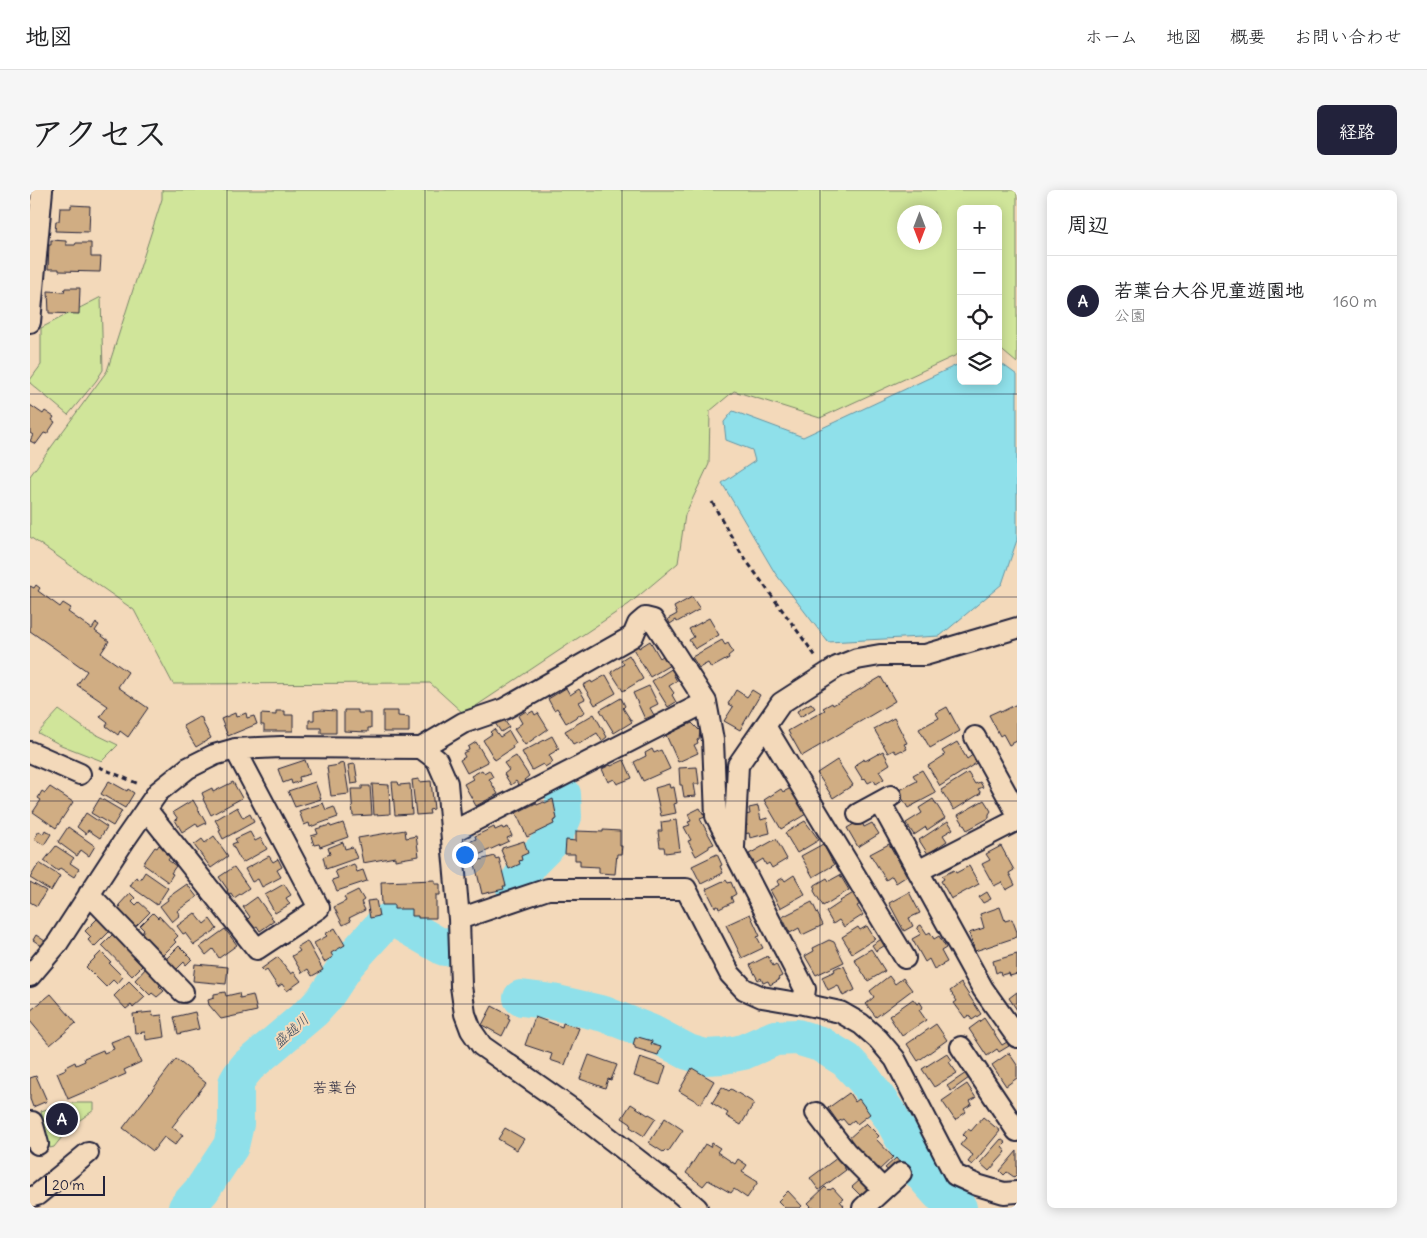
<!DOCTYPE html>
<html lang="ja">
<head>
<meta charset="utf-8">
<style>
  body { margin:0; font-family:Delius,"Klee One",sans-serif; background:#f6f6f6; color:#202124 }
  .controls { position:absolute; right:15px; top:15px; display:grid; overflow:hidden; border-radius:8px; box-shadow:0 2px 12px #0003 }
  .controls button { width:45px; height:45px; display:grid; place-items:center; padding:0; border:0; border-bottom:1px solid #e0e0e0; background:#fff; color:#202124; font:25px sans-serif }
  .compass { position:absolute; left:867px; top:15px; width:45px; height:45px; border-radius:50%; background:#fff; box-shadow:0 2px 12px #0003; rotate:180deg }
  .scale { position:absolute; left:15px; bottom:12px; width:60px; box-sizing:border-box; padding-left:5px; border:2px solid #22223b; border-top:0; font-size:14px; line-height:18px; white-space:nowrap; color:#22223b; -webkit-text-stroke:4px #f3d9ba; paint-order:stroke }
  .you { position:absolute; left:434px; top:664px; width:18px; height:18px; margin:-12px; border:4px solid #fff; border-radius:50%; background:#1a73e8; box-shadow:0 0 0 8px #1a73e833 }
  .badge { display:grid; place-items:center; width:32px; height:32px; border-radius:50%; background:#22223b; color:#fff; font-size:16px; font-weight:700 }
  .pin { position:absolute; translate:-50% -50%; border:2px solid #fff; box-shadow:0 1px 5px #0006 }
  .list { margin:0; padding:0; list-style:none }
  h2 { display:flex; justify-content:space-between; align-items:center; height:65px; margin:0; padding:0 20px; font-size:21px }
  h2 small { font-size:16px; font-weight:400; color:#757577 }
  .list li { display:grid; grid-template-columns:32px 1fr auto; gap:15px; align-items:center; box-sizing:border-box; height:90px; padding:0 20px; border-top:1px solid #e0e0e0 }
  .list b { display:block; font-size:19px; white-space:nowrap }
  .list p { margin:0; font-size:16px; white-space:nowrap; color:#757577 }
  .list em { font-size:16px; font-style:normal; color:#757577 }
  .icon { flex:none; width:28px; height:28px; fill:none; stroke:currentColor; stroke-width:2; stroke-linecap:round; stroke-linejoin:round }
  .map { position:relative; flex:none; width:987px; height:1018px; overflow:hidden; border-radius:8px }
  header { display:flex; align-items:center; gap:30px; box-sizing:border-box; height:70px; padding:0 25px; background:#fff; border-bottom:1px solid #e0e0e0 }
  header strong { font-size:24px }
  nav { display:flex; gap:28px; margin-inline-start:auto; font-size:18px }
  .intro { display:flex; align-items:center; justify-content:space-between; box-sizing:border-box; height:120px; padding:0 30px }
  h1 { margin:0; font-size:35px }
  .button { padding:12px 22px; border-radius:8px; background:#22223b; color:#fff; font-size:18px; font-weight:700 }
  main { display:flex; gap:30px; padding:0 30px }
  aside { flex:1; background:#fff; border-radius:8px; box-shadow:0 2px 12px #0003 }
  .map>svg:first-child { display:block }
  .green { fill:#d0e59a; stroke:#79846a; fill-rule:evenodd }
  .water { fill:#8fe0ea; stroke:#6394a4 }
  .lines { fill:none; stroke-linecap:round; stroke-linejoin:round }
  .river { stroke:#8fe0ea; stroke-width:36 }
  .building { fill:#d0ad83; stroke:#22223b }
  .street-casing { stroke:#22223b; stroke-width:24 }
  .path { stroke:#22223b; stroke-width:3; stroke-dasharray:5 4; stroke-linecap:butt }
  .street { stroke:#f3d9ba; stroke-width:20 }
  .grid { fill:none; stroke:#22223b; stroke-width:1; stroke-opacity:0.55 }
  .labels { text-anchor:middle; dominant-baseline:central; stroke-width:4; stroke-linejoin:round; paint-order:stroke }
  .water-label { font-size:14px; font-style:italic; fill:#38485e; stroke:#f3d9ba }
  .quarter-label { font-size:15px; fill:#22223b; stroke:#f3d9ba }
</style>
</head>
<body>
<header>
<strong>地図</strong>
<nav><a>ホーム</a><a>地図</a><a>概要</a><a>お問い合わせ</a></nav>
</header>
<div class="intro"><h1>アクセス</h1><a class="button">経路</a></div>
<main>
<div class="map">
<svg width="987" height="1018" viewBox="0 0 987 1018">
  <rect width="100%" height="100%" fill="#f3d9ba"/>
  <filter id="ink" filterUnits="userSpaceOnUse"><feTurbulence type="fractalNoise" baseFrequency=".02" numOctaves="2"/><feDisplacementMap in="SourceGraphic" scale="10" xChannelSelector="R" yChannelSelector="G"/><feConvolveMatrix kernelMatrix="1 2 1 2 8 2 1 2 1" color-interpolation-filters="sRGB"/></filter>
  <g filter="url(#ink)">
    <path class="green" d="M132 0H987V173L968 157V19H931V163L790 228 704 201 680 221 679 274 655 325 648 373 599 414 434 524 400 493 143 494 104 420 0 347V286L77 181 132 9ZM874 22H904V52H874Z
      M71 107 73 180 66 191 38 225 0 193V190L11 175V138Z
      M29 520 57 540 88 555 72 571 31 555 8 543Z
      M44 913H64V920L40 937 24 957 20 958 11 921 26 916Z"/>
    <path class="water" d="M968 171 987 185V350L972 394 910 446 798 452 745 383 692 293 725 271 722 260 696 250 694 232 703 221 773 247 931 173V191H968Z"/>
    <g class="lines">
      <path class="river" d="M484 698 501 672 521 652 534 627 533 604
        M491 808 523 812 574 824 620 842 658 862 675 867 694 866 713 862 745 848 767 847 790 854 816 870 834 889 861 927 892 984 909 1003 929 1018
        M156 1018 172 1000 201 956 206 934V893L210 886 218 876 284 820 294 809 317 774 354 733 361 730 369 732 414 758 418 755"/>
    </g>
    <path class="building" d="M41 15 60 16 59 42 25 41 26 31H29L30 18H41Z
      M21 50 36 51V55H45L46 53H61V67H71L70 82 29 81V79H18L19 55H21Z
      M35 98H50L49 124 19 123 18 101 34 102Z
      M0 215 13 224 15 221 24 227 22 230 25 232 17 244 14 243 6 254 0 251 3 245 0 243Z
      M6 395 10 398 8 401 30 417 33 413 41 418 38 422 62 439 66 433 69 435 65 441 79 451 71 463 98 482 88 497 118 518 98 547 90 541 88 545 76 536 78 533 70 527 78 516 47 495 57 481 0 441V396L4 398Z
      M662 407 670 419 647 432 646 430 640 434 638 429 647 424 644 417Z
      M679 428 689 445 665 459 659 450 664 447 659 439Z
      M692 450 695 455 698 453 703 462 698 466 699 468 681 478 678 473 669 478 662 467Z
      M620 451 630 468 634 465 640 475 620 487 602 457 607 454 609 458Z
      M599 465 613 489 593 501 581 482 594 474 591 470Z
      M643 478 646 483 643 484 647 491 639 496 644 503 642 505 646 512 638 517 622 491Z
      M576 485 586 503 565 515 553 495 561 491 562 493Z
      M851 487 865 511 772 566 758 541 795 520 793 518 802 513 803 515Z
      M619 496 628 514 620 518 624 525 615 529 603 503Z
      M536 498 540 505 549 499 555 509 549 512 555 522 536 533 527 518 524 520 518 509Z
      M706 500 717 507 722 500 730 505 710 540 694 531 703 517 698 514Z
      M591 508 595 516 593 518 602 532 584 543 570 520Z
      M781 513 785 518 770 527 767 521Z
      M987 514V551L979 555 973 544 970 546 959 525 970 520 971 522Z
      M917 517 930 541 900 558 889 539 909 528 906 523Z
      M291 520 306 521V543H291V538H279V530H284V521Z
      M314 520H328V523H341V538H338V542L314 541Z
      M246 521H255V525H263V541H234V535H231V524L246 525Z
      M353 521H368V526L379 527V542H353Z
      M496 521 498 524 503 521 505 525 508 523 518 539 495 555 484 539 492 533 488 526Z
      M205 523 206 527 216 523 217 528 224 526 227 534 198 546 191 529Z
      M564 524 577 547 572 551 567 543 549 554 547 552 543 554 535 541Z
      M169 527 172 528 173 533 181 548 166 557 153 536Z
      M473 528 479 537 471 542 465 533Z
      M864 528 877 553 874 554 877 559 873 561 872 560 866 563 864 560 858 563 844 539Z
      M662 533 670 541 669 549 667 550 668 553 664 555 668 563 648 572 636 545Z
      M464 539 470 547 479 541 486 553 482 556 483 558 465 570 453 550 462 544 460 542Z
      M522 546 529 559 519 565 523 572 515 577 513 574 502 580 492 562Z
      M446 552 458 572 437 583 430 570 435 567 433 563 439 560 438 557Z
      M927 552 937 569 944 564 948 572 910 596 898 576 915 565 912 561Z
      M622 559 624 563 631 560 640 579 613 591 604 572 616 566 615 563Z
      M853 561 860 574 849 581 854 589 846 594 844 590 838 593 835 588 833 590 825 577 827 575 826 574 834 569 835 571Z
      M486 566 499 586 494 590 496 593 490 597 486 591 481 595 474 584 479 580 474 573Z
      M275 570 280 584 269 587 270 591 262 594 261 590 253 593 248 579Z
      M594 570 602 588 587 594 584 589 578 592 572 579 580 575 581 576Z
      M807 570 823 595 803 608 787 583Z
      M314 573 319 604 301 606 297 577 309 575V574Z
      M325 574 328 593 321 594 318 575Z
      M667 577 669 594H664L666 606 654 607 652 595H650L649 578Z
      M452 580 454 583 459 580 463 587 459 589 468 604 446 616 434 594 443 589 441 586Z
      M892 580 906 603 878 618 868 601 887 591 883 585Z
      M938 583 945 594 950 592 953 597 948 599 951 603 924 620 911 600Z
      M389 589V592L401 591 404 619 399 620 400 624 386 625 382 590Z
      M79 591 97 601 98 599 104 603 95 618 71 604Z
      M203 592 212 608 181 625 173 609 174 608 172 603 182 598 183 602Z
      M285 592 291 609 265 617 258 601Z
      M362 592H368L369 595 380 594 382 624 365 625Z
      M342 594 359 595 360 624 344 625Z
      M639 594 640 598 644 597 647 613 644 614 646 623 631 626 625 598Z
      M332 596H340L342 625 323 626 321 599H332Z
      M20 597 43 612 26 638 3 622 11 610 8 608 12 601 15 603Z
      M761 598 776 624 751 639 734 610 751 599 753 602Z
      M70 608 92 621 83 636 61 623Z
      M523 609 527 629 523 631 524 634 497 647 486 623 506 613 507 615 514 612 515 613Z
      M903 609 915 628 897 640 896 637 884 645 876 633 892 623 889 618Z
      M163 610 176 633 168 637 166 633 152 642 145 630 148 629 143 622Z
      M954 610 961 621 959 624V628L937 640 928 625Z
      M293 613 296 620 304 617 308 627 280 637 279 633 274 635 269 621Z
      M728 616 731 630 737 628 740 643 720 648 719 643 714 644V636H717L715 625 720 624 719 618Z
      M207 617 213 628 220 624 224 632 193 649 189 641 191 640 185 630Z
      M670 618 675 627 670 629 684 654 679 656V658L666 666 658 651 661 650 654 637 660 635 658 632 661 631 658 624Z
      M56 623 77 637 70 648 58 640 56 644 47 637Z
      M646 630 650 661 635 663 634 657H630L628 641H632L631 632Z
      M831 630 834 637 842 633 849 644 828 657 817 638Z
      M775 631 789 650 767 663 755 643Z
      M918 631 923 639 913 645 917 651 898 664 889 650Z
      M313 633 318 647 290 657 289 654 284 655 281 646 288 644 286 639 300 635 301 637Z
      M38 637 65 656 59 666 51 660 47 666 28 652Z
      M464 637 465 640 472 637 473 639 478 637 482 646 477 648 479 651 446 666 439 652 446 649 445 646Z
      M15 640 21 644 14 655 4 649 9 641 13 644Z
      M375 640 376 648 386 646 389 666 365 670V667L333 673 328 648Z
      M573 640 590 641V656H592L591 664H587L585 684 569 683V677L550 676V670H545V664H535L536 650 546 651V641L573 642Z
      M220 642 225 651 231 648 237 659 212 673 202 654 207 652 205 649Z
      M184 646 198 666 181 678 164 655 172 649 175 653Z
      M746 649 757 669 742 678 739 673 736 675 733 669 725 674 719 664Z
      M494 651 498 663 491 666 492 670 489 671 490 674 479 679 471 660H472V658Z
      M313 652 315 659 322 657 327 668 296 679 293 667 300 664 298 658Z
      M793 654 804 675 783 687 771 666Z
      M859 654 877 686 866 693 862 686 856 690 840 664Z
      M129 655 137 660 135 663 140 667 138 670 146 676 141 683 143 684 138 692 113 674 125 657 127 658Z
      M26 656 44 668 40 673 49 679 44 687 30 678 28 681 14 671Z
      M971 656 984 680 979 683 985 695 976 700 972 692 964 696 952 674 960 670 956 664Z
      M687 664 692 675 690 676 693 683 671 694 662 676Z
      M239 666 243 672 248 669 252 677 247 680 251 687 232 697 228 689 222 692 215 679Z
      M465 666V669L469 668 476 696H473L474 699 452 704 445 674H447L446 671Z
      M9 673 30 686 21 701 0 688Z
      M324 674 327 682 333 680 337 691 307 701 302 690 308 688 305 681Z
      M939 676 949 694 921 709 911 691 914 689 912 686 924 680 926 683Z
      M204 677 219 698 204 708 201 703 199 704 197 701 198 700 189 687Z
      M115 682 138 698 127 715 100 696 106 687 110 690Z
      M764 685 775 704 750 718 740 700 749 695 747 691 753 688 755 691Z
      M810 685 819 700 793 716 784 701 785 695 797 688 799 691Z
      M405 690V694H410V705H406V728H388V726H382V719H364V715H352L351 692Z
      M696 690 698 693 701 692 706 704 701 707 703 712 689 719 688 716 685 717 676 699 693 691V692Z
      M0 692 16 701 7 716 0 712Z
      M157 694 167 707 147 721 150 725 142 732 130 716 138 710 137 708Z
      M254 694 261 705 256 708 260 714 245 723 235 705Z
      M328 700 334 710 331 712 335 720 319 728 321 731 313 735 304 717 316 711 314 707Z
      M825 702 832 713 827 716 833 725 814 737 809 730 803 734 796 722 811 712 810 711Z
      M879 702 890 723 879 728 883 736 874 741 859 713Z
      M957 702 961 709 953 713 949 707Z
      M100 703 105 708 102 711 106 715 109 712 120 722 103 739 85 722 91 716 89 715Z
      M227 707 244 731 230 741 227 736 224 738 218 729 220 727 213 717Z
      M346 710 349 726 340 728 337 711Z
      M782 712 793 735 772 745 769 738 760 743 752 727Z
      M970 717 975 731 982 729 987 742V747L945 761 939 743 954 738 950 724Z
      M123 723 128 728 129 726 148 746 144 750 146 752 133 765 112 743 114 740 110 736Z
      M165 723 174 734 180 729 187 739 164 755 155 743 153 744 147 736Z
      M720 724 730 746 727 747 733 758 712 768 696 735Z
      M69 727 81 740 64 757 58 750 61 747 55 741Z
      M891 735 897 744 900 742 904 749 909 746 916 758 911 761 917 772 904 779 899 769 895 772 882 749 891 744 887 737Z
      M837 736 845 749 822 763 812 747 828 737 830 740Z
      M305 738 315 755 301 763 303 767 294 772 284 753 297 746 295 744Z
      M195 739 207 755 189 768 183 759 176 765 170 757Z
      M83 744 112 776 102 786 72 755Z
      M6 745 15 751 12 756 3 750Z
      M853 748 857 754 846 761 842 755Z
      M799 750 804 752 814 772 786 785 775 766 784 761 783 758Z
      M277 751 293 780 282 786 278 779 272 783 262 766 270 761 267 757Z
      M149 756 162 769 156 775 154 772 146 780 135 770Z
      M841 759 855 781 838 791 824 769Z
      M71 762 81 772 79 773 93 787 87 794 83 790 76 797 56 777Z
      M987 764V784L980 786 979 783 971 785 970 781 966 783 963 771Z
      M738 766 743 776 746 774 752 786 748 788 749 790 740 795 738 791 733 793 731 788 728 790 720 775Z
      M248 767 261 784 264 782 271 791 257 801 252 794 248 797 237 780 234 782 231 779Z
      M165 774 198 777 196 794 163 791Z
      M810 776 811 777 814 776 825 800 813 806 808 795 798 800 792 787 805 781 804 779Z
      M117 777 132 793 129 796 134 801 127 807 122 803 120 805 105 790Z
      M859 786 865 794 873 788 882 800 846 827 836 814 844 807 840 801Z
      M99 791 115 807 103 818 101 815 96 819 84 806Z
      M931 793 951 824 942 830 939 825 935 828 924 813 927 811 920 801Z
      M195 802 196 806 209 803 210 808 223 805 227 821 191 829 179 815 178 810 184 808V804Z
      M987 802V820L979 808Z
      M21 804 46 833 20 855 0 831V821Z
      M883 809 887 814 890 812 893 817 889 820 896 830 872 846 859 826Z
      M462 816 479 825 478 829 480 830 472 846 452 835Z
      M122 822 123 826 132 825 135 847 116 850 115 842 105 843 103 824Z
      M165 822 169 839 148 844 144 827Z
      M505 827 532 837 533 833 549 838 535 875 520 870 522 864 495 855Z
      M954 828 972 855 977 852 979 856 969 862 967 859 957 866 939 839Z
      M906 834 917 850 888 871 877 854Z
      M99 845 111 872 94 880 96 884 38 909 27 883 36 879 35 877 45 872 46 875 55 871 54 868 73 860 74 863 84 859 81 852Z
      M608 847 622 851 621 854 631 857 628 865 605 858V856L603 855 605 848H608Z
      M917 863 922 870 919 872 927 883 904 897 892 879Z
      M979 863 987 875V888L976 896 962 875Z
      M559 865 587 875 581 890 578 889 575 898 550 889Z
      M610 867 636 876 630 895 604 886Z
      M146 869 176 893 142 937 153 945 145 955 134 947 123 961 93 938Z
      M662 878 684 891 671 914 649 901Z
      M936 883 939 888 921 901 917 896Z
      M6 886 17 911 3 917 0 909V888Z
      M937 894 946 908 940 911 942 914 934 919 936 922 925 930 912 911Z
      M692 897 699 901 701 899 724 913 711 935 696 926 698 923 682 913Z
      M819 903 825 912 829 909 840 924 827 934 824 930 818 935 813 929 808 932 798 918Z
      M601 914 618 925 619 924 626 928 614 946 600 937 601 934 592 928Z
      M953 927 970 941 942 975 938 972 943 965 930 955 936 948 933 945 938 939 941 941Z
      M635 928 653 940 638 962 635 960 633 962 619 953Z
      M836 933 849 946 846 949 863 967 848 981 818 949Z
      M475 938 494 949 487 960 468 949Z
      M971 949 976 953 972 957 976 962 959 981 950 973Z
      M682 953 690 958 687 962 705 974 708 969 717 975 712 982 728 992 717 1008 704 999 701 1003 678 990 673 996 656 983 675 954 680 957Z
      M987 961V984L984 987 977 982 974 985 970 981Z
      M807 968 816 980 789 1000 780 988Z
      M866 968 870 973 860 982 855 978Z
      M830 990 839 1000 832 1007 822 997Z
      M795 997 798 1000 799 999 800 1000 803 998 813 1009 810 1011 814 1016 811 1018H779L781 1016 778 1013Z
      M758 1001 772 1016 770 1018H755L748 1011Z"/>
    <g class="lines">
      <g class="street-casing">
        <path id="street" d="M0 132 12 0
          M735 536 875 768
          M945 547 987 623
          M391 558 433 533 474 519 603 446 608 434 615 428 623 430 676 512 683 550 686 626 775 799 773 814
          M0 562 50 584
          M850 612 953 799 987 847
          M116 619 227 759 289 718 205 559
          M828 624 861 606
          M422 642 676 512
          M704 657 708 575 751 513 807 477 827 469 850 465H895L987 438
          M888 681 987 630
          M59 704 153 802
          M429 729 518 699H656L700 784 714 799 732 807 773 814 810 822 831 834 848 849 865 869 925 985 947 995 974 1003 987 1002
          M0 786 27 754 94 651 128 602 158 578 184 565 205 559 251 557 391 558 407 570 417 593 429 729 431 796 435 824 441 840 452 856 542 919 645 999 667 1018
          M931 857 987 941
          M786 923 816 962 853 999
          M0 933 2 932 8 954
          M0 1007 7 1005 58 963
          M833 1018 871 983"/>
      </g>
      <path class="path" d="M682 312 710 362 787 468
        M69 577 109 594"/>
      <use href="#street" class="street"/>
    </g>
  </g>
  <path class="grid" d="M197 0V1018M395 0V1018M592 0V1018M790 0V1018M0 204H987M0 407H987M0 611H987M0 814H987"/>
  <g class="labels">
    <g class="water-label">
      <text transform="translate(261 841) rotate(-42)">盛越川</text>
    </g>
    <g class="quarter-label">
      <text x="305" y="897">若葉台</text>
    </g>
  </g>
</svg>
<div class="controls">
<button>+</button>
<button>−</button>
<button><svg class="icon" aria-label="locate" viewBox="0 0 24 24"><circle cx="12" cy="12" r="6"/><path d="M12 2v4M12 18v4M2 12h4M18 12h4"/></svg></button>
<button><svg class="icon" aria-label="layers" viewBox="0 0 24 24"><path d="M12 4l9 5-9 5-9-5zM3 14l9 5 9-5"/></svg></button>
</div>
<svg class="compass" viewBox="-18 -18 36 36"><path d="M0-13l5 13h-10z" fill="#e53935"/><path d="M0 13l5-13h-10z" fill="#757577"/></svg>
<div class="scale">20 m</div>
<div class="you"></div>
<div class="pin badge" style="left:32px;top:929px">A</div>
</div>
<aside>
<h2>周辺<small></small></h2>
<ul class="list">
<li><span class="badge">A</span><div><b>若葉台大谷児童遊園地</b><p>公園</p></div><em>160 m</em></li>
</ul>
</aside>
</main>
</body>
</html>
